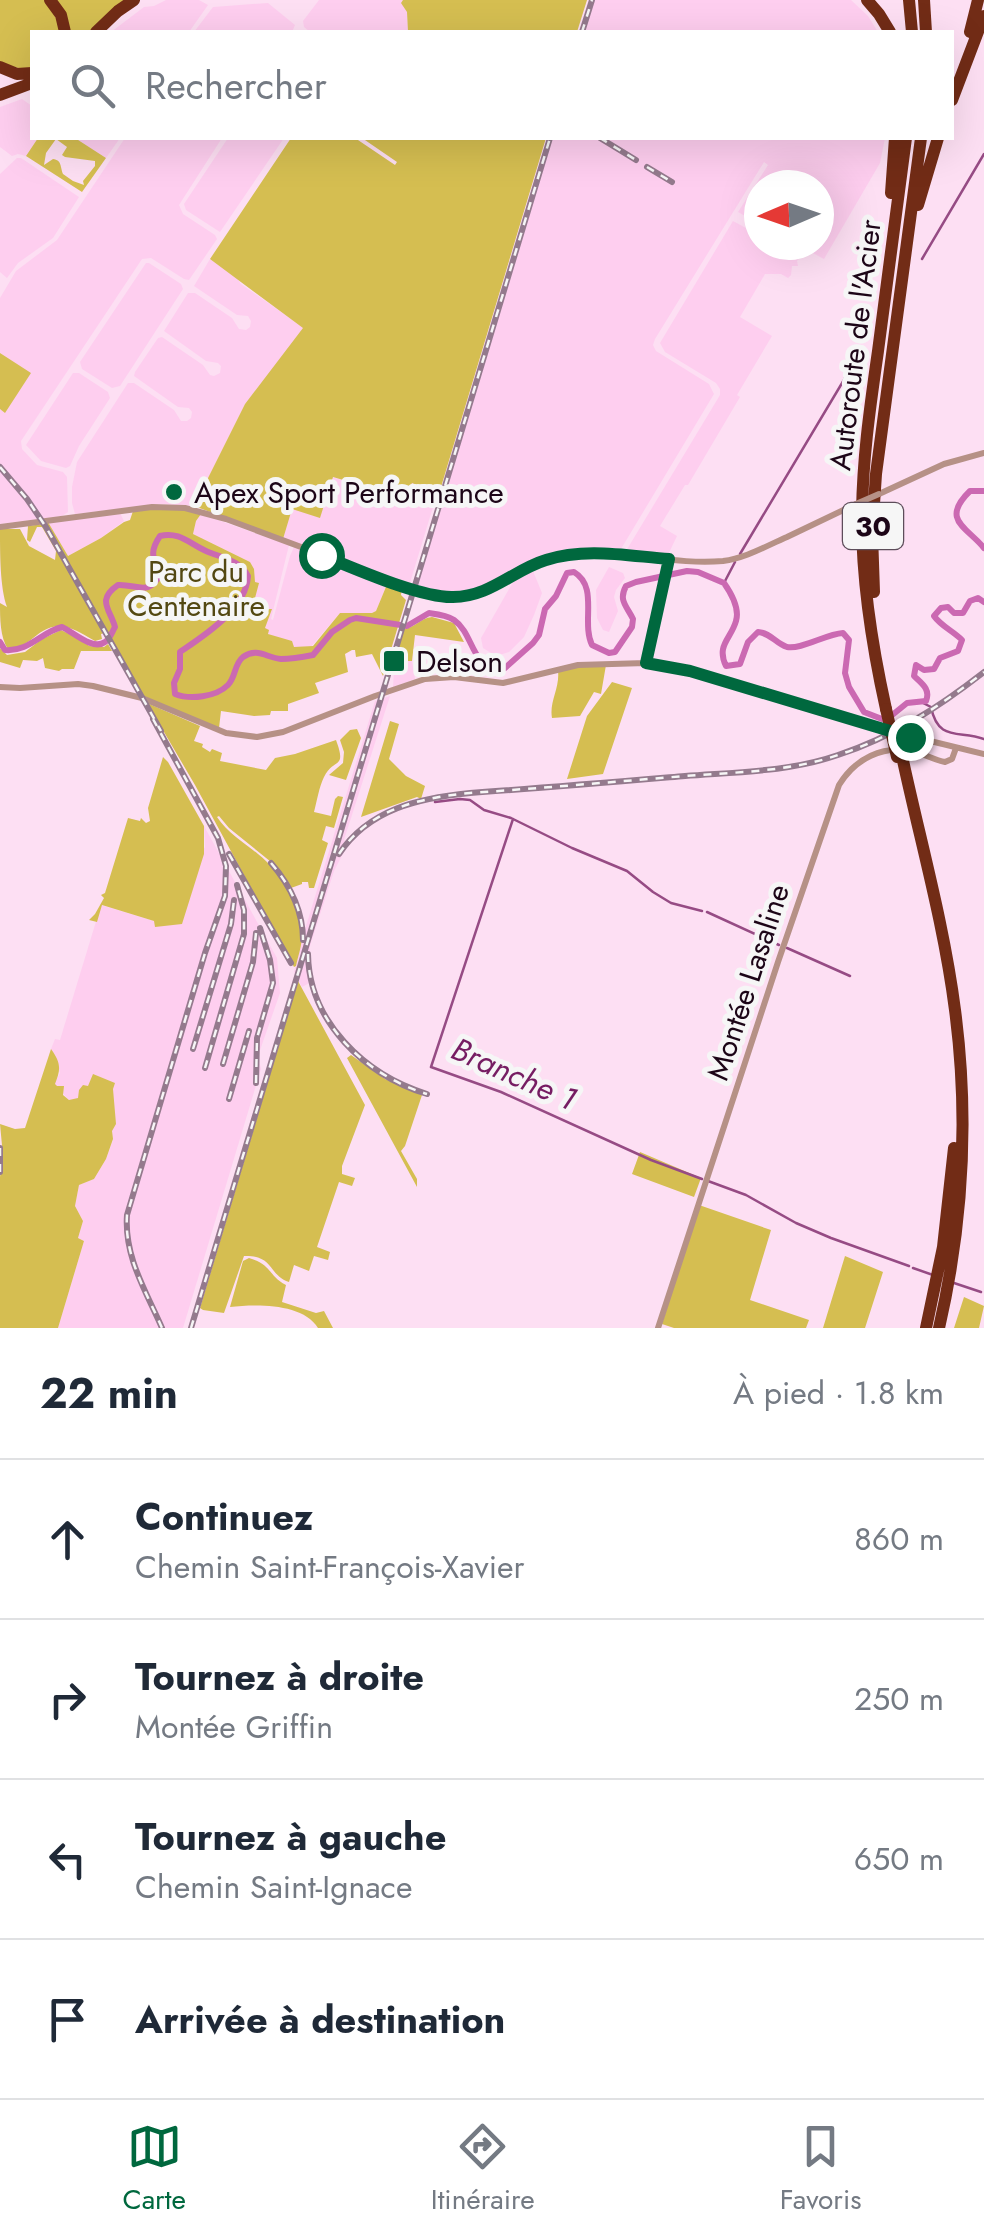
<!DOCTYPE html>
<html lang="fr">
<head>
<meta charset="utf-8">
<style>
  body { margin:0; font-family:Jost,sans-serif; background:#f6f6f7; color:#1f2937 }
  .compass { position:absolute; left:744px; top:170px; width:90px; height:90px; border-radius:50%; background:#fff; box-shadow:0 10px 40px #0002; rotate:268deg }
  .stop { position:absolute; width:30px; height:30px; margin:-22px; border:8px solid #00683e; border-radius:50%; background:#fff }
  .stop.end { background:#00683e; border-color:#fff; box-shadow:0 2px 10px #0008 }
  .list { margin:0; padding:0; list-style:none }
  h2 { display:flex; justify-content:space-between; align-items:center; height:130px; margin:0; padding:0 40px; font-size:42px }
  h2 small { font-size:32px; font-weight:400; color:#747a83 }
  .list li { display:grid; grid-template-columns:65px 1fr auto; gap:30px; align-items:center; box-sizing:border-box; height:160px; padding:0 40px; border-top:2px solid #e0e1e3 }
  .list b { display:block; font-size:38px; white-space:nowrap }
  .list p { margin:0; font-size:32px; white-space:nowrap; color:#747a83 }
  .list em { font-size:32px; font-style:normal; color:#747a83 }
  .icon { flex:none; width:55px; height:55px; fill:none; stroke:currentColor; stroke-width:2; stroke-linecap:round; stroke-linejoin:round }
  .map { position:relative; flex:none; width:984px; height:1328px; overflow:hidden }
  .search { position:absolute; background:#fff; box-shadow:0 10px 40px #0002; left:30px; right:30px; top:30px; height:110px; display:flex; align-items:center; gap:25px; box-sizing:border-box; padding:0 35px; border-radius:0px; color:#747a83; font-size:38px }
  .sheet { height:770px; background:#fff }
  nav { display:flex; justify-content:space-around; align-items:center; box-sizing:border-box; height:140px; border-top:2px solid #e0e1e3; background:#fff; font-size:28px; color:#747a83 }
  nav a { display:grid; justify-items:center; gap:5px }
  nav .on { color:#00683e }
  .map>svg:first-child { display:block }
  .built { fill:#feceef }
  .green { fill:#d5be51; fill-rule:evenodd }
  .lines { fill:none; stroke-linecap:round; stroke-linejoin:round }
  .stream { stroke:#964b84; stroke-width:2.5 }
  .river { stroke:#cb69b2; stroke-width:6 }
  .minor { stroke:#b69186; stroke-width:6 }
  .highway { stroke:#722c16; stroke-width:12 }
  .rail-casing { stroke:#947a8d; stroke-width:6 }
  .rail { stroke:#f6f6f6; stroke-width:2.5; stroke-dasharray:8; stroke-linecap:butt }
  .minor-bridge { stroke:#b69186; stroke-width:6 }
  .highway-bridge { stroke:#722c16; stroke-width:12 }
  .route { stroke:#00683e; stroke-width:12 }
  .poi-dot { fill:#00683e; stroke:#f6f6f6; stroke-width:4 }
  .labels { text-anchor:middle; dominant-baseline:central; stroke-width:10; stroke-linejoin:round; paint-order:stroke }
  .shield { fill:#f6f6f6; stroke:#5d4d5a; stroke-width:2.5 }
  .shield-label { font-size:28px; font-weight:bold; fill:#1c0517 }
  .street-label { font-size:30px; fill:#1c0517; stroke:#f6f6f6 }
  .poi-label { font-size:30px; fill:#1c0517; stroke:#f6f6f6; text-anchor:start }
  .park-label { font-size:30px; fill:#534812; stroke:#f6f6f6 }
  .water-label { font-size:32px; font-style:italic; fill:#761d63; stroke:#f6f6f6 }
</style>
</head>
<body>
<div class="map">
<svg width="984" height="1328" viewBox="0 0 984 1328">
  <rect width="100%" height="100%" fill="#fddff3"/>
  <path class="built" d="M166 0H199L208 5 189 32H111L144 7 154 6Z
    M319 0H403L402 3 407 12 408 32H310L304 27 303 21Z
    M593 0H851L868 16 878 32H583Z
    M268 3 295 25 292 32H194L213 7Z
    M22 99 32 106V138H38L26 156 18 154 12 156 0 147V107Z
    M75 138H120L106 158Z
    M125 138H222L179 205 183 214 215 235 217 239 189 280 184 279 151 258 142 259 21 441 22 449 37 465 63 472 67 477 68 512 62 516 43 519 19 486 0 465V409L5 412 30 374 0 353V298L16 271 57 240Z
    M228 138H284L220 232 186 210 184 204Z
    M551 138H885L880 163 824 259 798 245H819V185H759V224L738 212 768 165 764 162 655 339 653 345 656 351 709 384 714 394 621 549 617 552 558 555 489 588 453 596 416 589Z
    M17 158H21L79 197 53 238 18 263 7 278 0 272V174Z
    M733 221 759 235V245H782L802 255 797 261 798 266H792L791 275 788 278 781 274H765L740 317 772 336 737 395 740 397 688 485H685L660 526 677 536 667 557 626 554V551L720 395V389L716 383 665 352 660 343Z
    M210 259 234 274 241 284 304 328 245 404 194 506 161 504 75 514 72 503V487L77 462 128 383H134L174 410 181 421H187L191 418 192 412 189 408 178 407 134 376 135 372 158 338 162 337 203 365 210 375 214 376 220 373 221 366 218 363 206 361 164 331 188 293H195L232 318 239 329 246 330 250 327 251 321 248 316 237 315 194 286Z
    M146 263H149L181 284 183 289 120 386 112 388 82 369 80 362Z
    M73 373H79L108 392 110 398 79 446 70 466 66 468 41 461 26 445Z
    M0 469 24 497 39 519 0 524Z
    M332 477 404 498 411 483 427 489 431 497 428 505 433 507 409 586 283 539 292 508Z
    M120 513 124 521 101 538 68 556 48 523Z
    M201 514 289 545 271 619 273 620 290 556 294 547 388 582 376 611 372 613H340L310 648 293 647 291 641 271 637 265 629 266 621 264 615 251 614 255 582 250 562 193 534 196 521Z
    M609 567 623 573 625 578 616 590 614 597 618 611 609 632 603 630 597 618 596 590Z
    M533 571 542 593 534 615 524 637 509 652 496 656 483 648 481 638 513 582Z
    M398 661H412L415 679 393 687 394 670Z
    M390 696 344 840 348 844 334 871 310 946V967L313 981 302 987 294 972 301 945V931H304L306 926 375 701Z
    M204 826 277 958 280 993 258 1056 261 1069 183 1328H58L84 1241 78 1238 83 1221 75 1206 79 1185 94 1179 106 1159 113 1140 88 1087 76 1100H69L54 1084 60 1073 51 1049 55 1039 60 1040 101 905 154 921 205 847Z"/>
  <path class="green" d="M0 0H47L63 32H32V71L0 64Z
    M53 0H131L93 32H67Z
    M403 0H587L577 32H408L407 12 401 3Z
    M38 138H75L106 158 82 192 26 156ZM56 139 67 147 62 155 65 157 95 161V166L83 181 84 185 73 181 63 174C60 167 62 160 53 159L44 165 46 153Z
    M291 138H355L395 165 397 162 362 138H546L435 507 428 505 430 497 427 489 412 483 404 498 333 477 320 518 292 509 283 539 194 506 245 404 303 328 210 259Z
    M0 353 31 373 5 413 0 409Z
    M153 509 185 510 201 514 196 521 193 534 250 562 254 569 255 582 259 583 251 613 264 615 267 609H272L265 628 269 630 268 634 292 641 294 647 313 646 340 613H372L376 611 388 582 402 588 401 595 406 600 383 676 372 654 356 657 355 650H352L345 654 348 672 315 683 319 693 288 704V711H271L270 715 254 716 221 711 219 728 145 698 45 523 48 522 68 556 101 538 124 522 130 520 133 511Z
    M43 524 104 633 101 634 102 639 95 641C74 629 59 618 37 635 26 644 22 647 8 649 0 638 0 618 0 603L7 607C0 588 0 553 0 529H20L29 546 55 560 56 551 42 527H37L30 542 27 540 28 526Z
    M432 617 454 623 464 642 415 635 412 661H398L394 670 392 669 404 629C415 628 420 618 432 617Z
    M61 630 86 642 89 646 104 647 108 644 112 651H81L74 669H62L59 671 45 668 43 658 37 661 23 660 20 668 0 662V648L7 655 25 652 42 639Z
    M606 665 601 694 594 692 580 716 552 718C549 702 560 688 558 671L578 666Z
    M612 682 632 688 603 774 567 779 587 716Z
    M147 703 200 726 194 741 203 744 202 747 210 752 212 749 222 753 220 761 266 770 275 758 295 754 336 740C347 770 334 757 324 777 319 787 317 801 314 812L331 816 335 799 338 796 343 797 334 828 326 826 322 840 328 843 314 888H309L308 882H302V884L291 888 276 866 229 828 219 816 217 817C228 833 243 842 258 854 281 872 301 905 302 935 302 946 298 956 296 966L294 967 195 785Z
    M390 721 399 724 389 759 406 776 425 786 421 799 417 797 361 817Z
    M357 729 361 738 346 780 329 775 343 763 344 752 340 740 350 730Z
    M163 757 168 762 204 826V854L182 924 155 927 154 921 102 905 97 922 89 920 95 914 104 898 101 895 105 893 128 818 140 821 141 818 146 823 150 821 148 808Z
    M298 981 365 1105 342 1166V1174L355 1178 352 1186 339 1182 317 1247 330 1252 328 1260 314 1256 309 1271 294 1265 289 1282C268 1275 274 1255 244 1256L224 1313 203 1310 200 1308Z
    M51 1049C61 1063 61 1069 55 1084L57 1086H64L63 1095 69 1100 78 1098 79 1090 83 1085 88 1086 93 1074 115 1083 113 1089 116 1124 112 1131 113 1139 106 1159 94 1179 79 1185 75 1206 83 1221 78 1238 84 1241 58 1328H0V1177L3 1156 0 1124 15 1129 25 1128Z
    M351 1055 385 1079 422 1095 405 1146 401 1151 417 1179V1187L347 1058Z
    M640 1152 701 1178 694 1197 632 1174Z
    M699 1205 771 1230 750 1300 809 1320 806 1328H674L662 1324Z
    M845 1256 883 1272 865 1328H823Z
    M249 1258C273 1265 268 1276 286 1285L282 1302 316 1313 324 1311 333 1328H318C303 1303 256 1304 230 1307L243 1261Z
    M964 1297 984 1306 979 1328H954Z"/>
  <g class="lines">
    <path class="stream" d="M922 259 984 154
      M740 554 857 358
      M724 583 735 562
      M923 703 931 707C938 742 959 730 984 739
      M435 802 460 799 470 800 484 810 511 818 572 848 627 871 653 892 671 903 702 911
      M513 819 431 1067 501 1092 651 1160 702 1179
      M707 912 779 945
      M787 948 850 976
      M708 1181 746 1195 796 1223 831 1238 909 1266
      M913 1268 933 1275
      M954 1283 981 1292"/>
    <path class="river" d="M984 491H970C940 520 967 527 984 548
      M0 642 5 650C29 652 41 632 62 627 73 632 93 651 105 642 110 639 112 632 115 627 110 609 96 600 118 585 137 584 149 597 160 574 153 558 149 552 160 536 179 531 190 544 206 551 222 558 240 560 248 576 246 609 205 635 180 652V669L174 683 175 694C190 700 216 697 228 685 236 677 234 664 243 657 257 647 267 658 281 659 292 659 303 657 313 655L332 632 350 620 356 618 407 626 429 613C437 614 447 615 454 620 474 634 470 665 499 671L505 668 533 643 539 635 545 609 556 596 567 573 574 572C599 587 581 622 592 645L609 653 615 652 632 627 633 619C627 606 618 601 626 586L636 582 687 571 698 572 724 583C731 593 740 608 736 621 731 639 716 645 726 666L740 664 748 642 758 632C771 633 775 643 787 647 801 650 826 634 843 633L849 640 845 673 849 687 864 712 882 719 891 716 907 703 926 701C931 689 921 683 914 676L916 665 924 670 934 669 940 658 958 651 962 640C953 631 941 626 934 616L941 608 948 607 954 613H963L970 601 978 598 984 602"/>
    <path class="minor" d="M879 494 944 464 984 453
      M0 527 152 507 185 508 226 519 414 589C490 615 500 566 563 555 616 546 670 566 723 561 746 558 766 546 787 537 810 526 833 515 856 504
      M646 663 669 559
      M0 687 20 688 78 684 93 686 142 698 226 733 257 737 283 732 375 696 425 679 454 677 503 683 578 665 646 663 691 671 885 730 984 754
      M658 1328 778 962 839 785C855 759 883 744 914 752 925 754 934 760 945 762L952 759 956 748"/>
    <path class="highway" d="M50 0 61 15 65 32
      M867 0 879 14 890 32
      M909 0 912 32
      M924 0 926 32
      M96 32 118 11 134 0
      M970 32 978 0
      M0 67 17 74 32 73
      M0 95 32 83
      M952 100 984 16
      M891 193 895 138
      M918 205 938 138
      M874 592 872 534 876 474 921 138
      M886 709C872 646 862 584 862 519 862 462 870 407 878 351 887 280 897 209 906 138
      M902 756C920 840 944 924 955 1010 969 1116 963 1224 939 1328
      M926 1328 943 1247 954 1148"/>
    <g class="rail-casing">
      <path id="rail" d="M582 32 592 0
        M600 138 636 160
        M647 167 672 182
        M0 467 27 499 46 527 161 731
        M153 719 218 838 226 866 225 896 205 953 127 1215C124 1257 146 1291 162 1328
        M229 854 291 963
        M339 854C369 809 419 798 470 793 542 788 613 782 685 776 736 772 789 772 838 755 893 737 939 707 984 672
        M271 863C290 885 303 911 303 940
        M308 954C309 1022 365 1075 427 1094
        M193 1049 231 924 234 900
        M223 1064 253 962 256 933
        M205 1068 244 934V910L237 885
        M256 1083 257 1038 273 983 270 960 260 928
        M229 1099 249 1031
        M0 1148V1172
        M191 1328 550 138"/>
    </g>
    <use href="#rail" class="rail"/>
    <path class="minor-bridge" d="M856 504 879 494"/>
    <path class="highway-bridge" d="M886 709 897 757"/>
  </g>
  <g class="lines">
    <path class="route" d="M321 555C354 568 420 598 453 597 490 597 513 570 546 560 585 547 629 556 669 559L646 663 690 671 910 737"/>
  </g>
  <g class="poi-dot">
    <circle cx="174" cy="492" r="10"/>
    <rect x="382" y="649" width="24" height="24" rx="5"/>
  </g>
  <g class="labels">
    <rect class="shield" x="843" y="503" width="60" height="46" rx="8"/>
    <g class="shield-label">
      <text x="873" y="526">30</text>
    </g>
    <g class="street-label">
      <text transform="translate(855 345) rotate(-83)">Autoroute de l'Acier</text>
      <text transform="translate(748 982) rotate(-72)">Montée Lasaline</text>
    </g>
    <g class="poi-label">
      <text x="194" y="492">Apex Sport Performance</text>
      <text x="416" y="661">Delson</text>
    </g>
    <g class="park-label">
      <text x="196" y="571">Parc du<tspan x="196" dy="34">Centenaire</tspan></text>
    </g>
    <g class="water-label">
      <text transform="translate(514 1074) rotate(24)">Branche 1</text>
    </g>
  </g>
</svg>
<svg class="compass" viewBox="-18 -18 36 36"><path d="M0-13l5 13h-10z" fill="#e53935"/><path d="M0 13l5-13h-10z" fill="#747a83"/></svg>
<div class="stop" style="left:321px;top:555px"></div>
<div class="stop end" style="left:910px;top:737px"></div>
<div class="search"><svg class="icon" aria-label="search" viewBox="0 0 24 24"><circle cx="10" cy="10" r="6"/><path d="M15 15l6 6"/></svg>Rechercher</div>
</div>
<section class="sheet">
<h2>22 min<small>À pied · 1.8 km</small></h2>
<ul class="list">
<li><svg class="icon" aria-label="ahead" viewBox="0 0 24 24"><path d="M12 20V5M6 11l6-6 6 6"/></svg><div><b>Continuez</b><p>Chemin Saint-François-Xavier</p></div><em>860 m</em></li>
<li><svg class="icon" aria-label="right" viewBox="0 0 24 24"><path d="M7 20v-9h11M14 6l5 5-5 5"/></svg><div><b>Tournez à droite</b><p>Montée Griffin</p></div><em>250 m</em></li>
<li><svg class="icon" aria-label="left" viewBox="0 0 24 24"><path d="M17 20v-9H6M10 6l-5 5 5 5"/></svg><div><b>Tournez à gauche</b><p>Chemin Saint-Ignace</p></div><em>650 m</em></li>
<li><svg class="icon" aria-label="arrive" viewBox="0 0 24 24"><path d="M6 21V4h12l-3 4 3 4H6"/></svg><div><b>Arrivée à destination</b></div></li>
</ul>
</section>
<nav>
<a class="on"><svg class="icon" aria-label="map" viewBox="0 0 24 24"><path d="M3 6l6-2 6 2 6-2v14l-6 2-6-2-6 2zM9 4v14M15 6v14"/></svg>Carte</a>
<a><svg class="icon" aria-label="directions" viewBox="0 0 24 24"><path d="M12 3l9 9-9 9-9-9zM9 14v-3h6M13 9l2 2-2 2"/></svg>Itinéraire</a>
<a><svg class="icon" aria-label="saved" viewBox="0 0 24 24"><path d="M7 4h10v16l-5-4-5 4z"/></svg>Favoris</a>
</nav>
</body>
</html>
